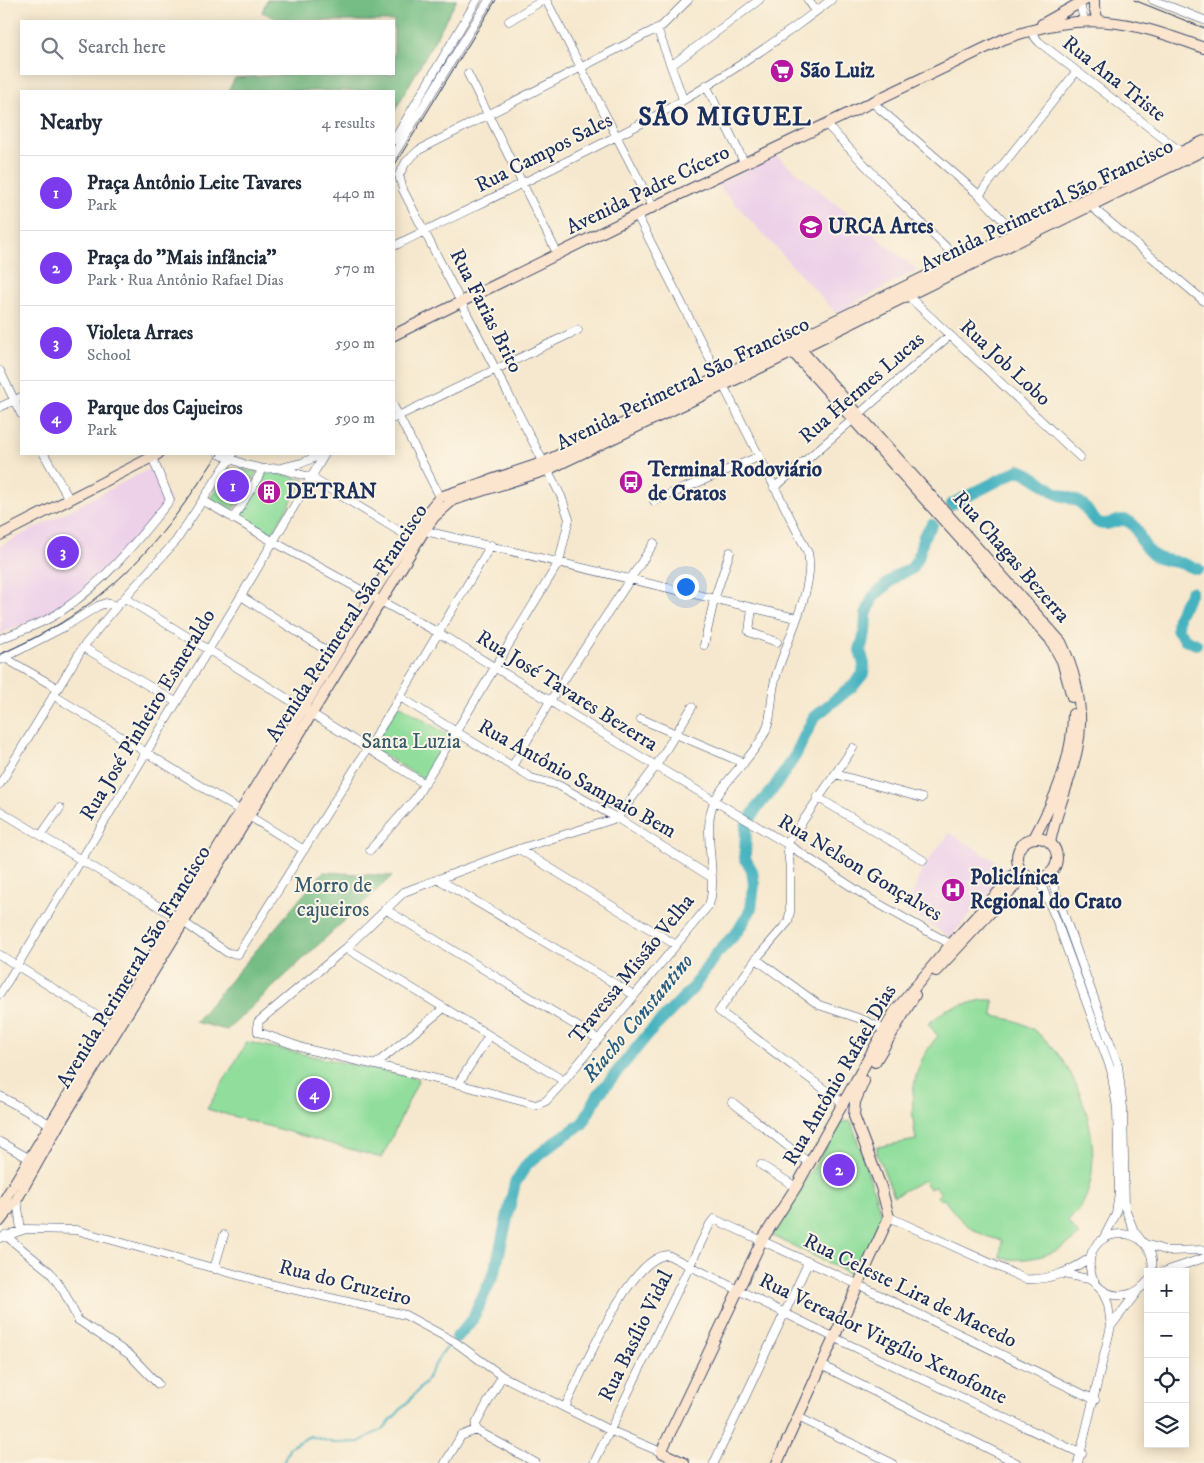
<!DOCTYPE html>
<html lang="en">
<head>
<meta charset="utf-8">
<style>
  body { margin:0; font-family:"IM FELL DW Pica",serif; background:#f6f6f7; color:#1f2937 }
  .controls { position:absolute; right:15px; bottom:15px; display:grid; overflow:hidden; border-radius:0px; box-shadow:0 2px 12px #0003 }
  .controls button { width:45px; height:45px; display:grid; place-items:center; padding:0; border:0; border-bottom:1px solid #e0e1e3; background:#fff; color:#1f2937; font:25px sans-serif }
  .you { position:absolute; left:685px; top:586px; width:18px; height:18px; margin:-12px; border:4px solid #fff; border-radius:50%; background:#1a73e8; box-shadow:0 0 0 8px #1a73e833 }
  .badge { display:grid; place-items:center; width:32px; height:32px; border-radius:50%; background:#7c3aed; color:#fff; font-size:16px; font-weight:700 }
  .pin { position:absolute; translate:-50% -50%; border:2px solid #fff; box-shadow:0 1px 5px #0006 }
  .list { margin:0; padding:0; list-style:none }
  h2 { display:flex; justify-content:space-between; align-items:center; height:65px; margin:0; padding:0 20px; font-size:21px }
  h2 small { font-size:16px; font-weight:400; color:#747a83 }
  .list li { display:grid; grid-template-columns:32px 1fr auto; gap:15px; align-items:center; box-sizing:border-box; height:75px; padding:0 20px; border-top:1px solid #e0e1e3 }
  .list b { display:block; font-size:19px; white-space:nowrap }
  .list p { margin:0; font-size:16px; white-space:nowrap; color:#747a83 }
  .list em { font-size:16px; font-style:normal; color:#747a83 }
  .icon { flex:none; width:28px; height:28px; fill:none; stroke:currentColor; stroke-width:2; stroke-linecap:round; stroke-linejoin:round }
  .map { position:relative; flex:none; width:1204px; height:1463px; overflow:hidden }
  .search { position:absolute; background:#fff; box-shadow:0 2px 12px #0003; left:20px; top:20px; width:375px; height:55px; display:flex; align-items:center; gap:12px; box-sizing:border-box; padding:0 18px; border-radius:0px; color:#747a83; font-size:19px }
  .panel { position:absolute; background:#fff; box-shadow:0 2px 12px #0003; left:20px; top:90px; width:375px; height:365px; border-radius:0px }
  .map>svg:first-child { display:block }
  .built { fill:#edd1e9 }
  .green { fill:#91de9c; stroke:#56867d }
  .forest { fill:#74bd84; stroke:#487671 }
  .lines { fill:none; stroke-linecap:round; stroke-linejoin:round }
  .stream { stroke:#44b2bf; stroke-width:2 }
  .river { stroke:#44b2bf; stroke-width:12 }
  .street-casing { stroke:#3c4b6f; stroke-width:9 }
  .secondary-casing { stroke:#3c4b6f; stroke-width:12 }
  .street { stroke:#fff; stroke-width:8 }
  .secondary { stroke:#fce5cf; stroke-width:10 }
  .tram { stroke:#1b2f5e; stroke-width:1 }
  .labels { text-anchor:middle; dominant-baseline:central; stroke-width:4; stroke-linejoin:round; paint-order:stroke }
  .poi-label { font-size:21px; font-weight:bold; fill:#1b2f5e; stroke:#fcf5e5; text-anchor:start }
  .street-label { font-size:21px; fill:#1b2f5e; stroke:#fcf5e5 }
  .park-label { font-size:21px; fill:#385b6e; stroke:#fcf5e5 }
  .water-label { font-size:22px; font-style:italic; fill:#295d80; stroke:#fcf5e5 }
  .district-label { font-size:26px; font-weight:bold; letter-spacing:1px; fill:#1b2f5e; stroke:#fcf5e5 }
</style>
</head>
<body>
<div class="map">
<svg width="1204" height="1463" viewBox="0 0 1204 1463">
  <rect width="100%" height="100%" fill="#fcf5e5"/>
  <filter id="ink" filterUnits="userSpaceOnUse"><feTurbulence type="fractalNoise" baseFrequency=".02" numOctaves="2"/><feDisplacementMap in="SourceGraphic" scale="10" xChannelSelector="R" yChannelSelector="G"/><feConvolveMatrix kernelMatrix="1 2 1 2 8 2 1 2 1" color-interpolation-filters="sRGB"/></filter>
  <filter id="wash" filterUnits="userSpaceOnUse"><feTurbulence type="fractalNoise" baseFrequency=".0096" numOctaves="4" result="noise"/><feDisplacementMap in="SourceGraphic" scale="20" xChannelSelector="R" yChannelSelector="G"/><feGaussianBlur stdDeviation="1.12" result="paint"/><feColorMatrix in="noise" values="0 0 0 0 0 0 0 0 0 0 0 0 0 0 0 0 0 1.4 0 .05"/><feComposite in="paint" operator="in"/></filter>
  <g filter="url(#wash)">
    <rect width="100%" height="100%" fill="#f6e8ce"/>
    <path class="built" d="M777 156 917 270 836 313 717 184Z
      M151 468 170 499 120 557 68 604 1 634 0 546Z
      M950 833 1009 870 950 937 906 910 924 865Z"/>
    <path class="green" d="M228 468 257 472 231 513 209 501Z
      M266 471 305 480 271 534 241 516Z
      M399 705 450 736 424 779 372 748Z
      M982 1000H993V1016C1002 1018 1011 1019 1019 1022 1075 1045 1110 1147 1084 1201 1081 1209 1073 1215 1068 1222L1079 1235C1059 1255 1027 1263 1000 1258L1002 1240C977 1237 958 1220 944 1199L940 1200 937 1196 941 1194 935 1186 930 1189 924 1180 894 1196 877 1154V1147L916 1140C909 1101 911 1066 938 1036L928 1024 947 1009Z
      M247 1042 419 1079 382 1158 207 1109Z
      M851 1121 883 1219 855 1276 771 1235 842 1122Z"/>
    <path class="forest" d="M267 0H457L394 112V91H228L235 78 294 74H394V21H282L262 12Z
      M323 872 392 876 227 1030 195 1022Z"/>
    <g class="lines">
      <path class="stream" d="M283 1463 290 1447 310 1436 334 1443 359 1442 384 1428 424 1384 441 1354 451 1344"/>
      <path class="river" d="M952 504 1019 470C1033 475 1042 483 1054 492 1061 497 1073 497 1082 504 1088 509 1090 519 1099 523 1111 528 1120 514 1131 523 1138 528 1138 535 1142 542 1157 565 1164 557 1184 564 1189 566 1193 568 1198 569
        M1191 592 1178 616 1177 629 1185 639 1196 644
        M457 1337 472 1320 495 1271 515 1183 527 1164 559 1139 582 1124 598 1095 648 1034 693 988 716 954 738 931 751 909 754 884 752 871 745 858 746 826 757 807 773 789 795 756 814 717 854 685 863 674 864 664 860 650 865 633 866 615 873 597 896 576 911 569 918 558 924 536 932 525"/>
    </g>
  </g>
  <g filter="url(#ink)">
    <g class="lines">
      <g class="street-casing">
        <path id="street" d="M546 0 653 207
          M808 0 816 11
          M1079 0 1084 20
          M1153 0 1204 20
          M509 21 543 0
          M657 28 683 99
          M1029 30 1039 42 1181 152
          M672 65 759 0
          M468 74 558 255
          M706 85 745 164
          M873 103 979 195 1016 234
          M827 125 900 202 962 263
          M394 140 477 0
          M394 154 489 0
          M979 195 1076 72
          M1087 203 1204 301
          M637 215 808 553C816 589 784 644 775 680 770 698 773 720 763 736 751 759 727 777 715 800 700 828 719 876 709 905L564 1081 546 1101 536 1105 458 1084 306 1049 258 1032V1022L346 948 404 892 519 849 617 818 656 766 692 707
          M394 246C483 202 573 160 661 113 720 80 778 41 831 0
          M907 295 1080 457
          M0 371 21 414
          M0 407 21 397
          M394 407 440 497
          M394 418 578 330
          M44 454 69 499
          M219 454 246 465 263 469 277 468 310 477 409 537
          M281 468 302 463 322 454
          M774 488 950 335
          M204 501 274 542 437 632 656 766 787 844 870 899 954 946
          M654 501 758 457
          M233 519 263 469
          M421 530 796 618
          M241 596 335 656
          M125 598 425 784
          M752 608 749 632 777 642
          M0 639C19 631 43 624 60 612 104 583 137 541 170 500L152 457
          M704 645 714 600 730 552
          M83 647 176 702
          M5 658 57 688
          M0 660 64 627 98 606 106 603 117 606
          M53 695 304 850
          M400 697 531 778 558 785 617 818 711 877
          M641 719 744 763
          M513 765 550 701 654 543
          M835 774 922 798
          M0 784 83 647 117 606 176 541 233 454
          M817 797 923 860
          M0 811 176 917 228 953 238 954 400 697 491 545
          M41 835 60 808
          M519 849 676 945
          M370 850 415 799 559 562 569 519 561 496 403 190 399 175 406 162 419 150 662 26 688 0
          M1049 873 1118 1065 1123 1108 1125 1208 1134 1231 1141 1240
          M1038 878 1056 919 1111 1070 1117 1109 1119 1192 1116 1214 1103 1239
          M438 879 634 995
          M385 909 598 1039
          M346 948 564 1081
          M0 955 115 1027
          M756 959 819 1005 864 1020 885 1030
          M0 994 241 596 325 454
          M376 1064 444 1008
          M458 1084 489 1036
          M0 1096 55 1127
          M732 1102 809 1163
          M844 1104 719 1011 756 959 788 922 790 912V868L787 844 853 748
          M0 1142 30 1159
          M761 1165 796 1187
          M17 1199 21 1230
          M889 1217 1025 1279C1049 1281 1070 1271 1090 1258
          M5 1235 50 1272 64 1292 78 1320 130 1355 158 1384
          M0 1238 26 1229 76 1230 274 1285 405 1315 455 1342 502 1376 609 1430 661 1452
          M1145 1244 1168 1251 1204 1250
          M214 1269 224 1235
          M1163 1272 1204 1258
          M1063 1274 1094 1280
          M1148 1281C1136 1296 1116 1301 1100 1288 1094 1283 1091 1275 1090 1268 1085 1223 1159 1221 1152 1272
          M1111 1326 1137 1292
          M823 1366 1017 1463
          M502 1376 476 1424V1430L536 1463
          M565 1407C582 1374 629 1256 668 1255L835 1338 1082 1454
          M798 1417 892 1463
          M445 1463 461 1436 476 1430
          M594 1463 710 1224 714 1219 859 1285 1095 1400
          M714 1463 809 1261
          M1078 1463 1111 1326 1108 1304 1101 1289"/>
      </g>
      <g class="secondary-casing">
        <path id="secondary" d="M1094 0V8L1098 20
          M1042 24 1085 0
          M394 335 653 207 1004 39C1086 10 1125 19 1204 48
          M796 344 1061 642C1077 676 1085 713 1077 750 1070 782 1056 811 1050 843
          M789 348 1050 639 1062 661 1072 697
          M0 535 158 454
          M1034 838C1055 799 1073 758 1073 714
          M1017 858a20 20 0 1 1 40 0a20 20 0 1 1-40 0Z
          M936 971 1026 874
          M875 1062 915 995
          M0 1207 372 595 416 526 440 497 542 463 1204 141
          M0 1221 17 1199 57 1128 424 531 434 517 453 500 547 470 793 352 1204 150
          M684 1463 661 1452 762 1240 796 1187 895 1011 951 944 1020 868
          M777 1463 889 1217 881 1187 854 1116 855 1102 864 1081"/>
      </g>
      <use href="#street" class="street"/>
      <use href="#secondary" class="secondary"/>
      <path class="tram" d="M1134 0 1204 28
        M394 166 496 0
        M0 654C105 610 158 547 218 454"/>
    </g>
  </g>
  <defs>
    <g id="supermarket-disc" transform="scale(1.25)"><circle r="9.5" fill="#b5179e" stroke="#fcf5e5"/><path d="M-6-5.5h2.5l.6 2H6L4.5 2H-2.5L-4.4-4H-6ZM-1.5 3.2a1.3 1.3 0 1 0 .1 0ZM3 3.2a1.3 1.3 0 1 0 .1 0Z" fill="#fff"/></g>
    <g id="university-disc" transform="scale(1.25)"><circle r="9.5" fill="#b5179e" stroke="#fcf5e5"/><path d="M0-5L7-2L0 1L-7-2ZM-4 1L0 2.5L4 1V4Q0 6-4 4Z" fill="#fff"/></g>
    <g id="bus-disc" transform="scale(1.25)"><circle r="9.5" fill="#b5179e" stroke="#fcf5e5"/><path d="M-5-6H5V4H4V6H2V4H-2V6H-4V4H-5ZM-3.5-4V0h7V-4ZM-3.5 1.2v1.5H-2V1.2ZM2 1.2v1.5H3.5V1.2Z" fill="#fff"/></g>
    <g id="building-disc" transform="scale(1.25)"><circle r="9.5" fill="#b5179e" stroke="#fcf5e5"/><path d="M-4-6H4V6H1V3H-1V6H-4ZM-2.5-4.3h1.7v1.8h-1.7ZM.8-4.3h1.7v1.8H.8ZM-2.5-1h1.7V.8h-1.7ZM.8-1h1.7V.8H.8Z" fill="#fff"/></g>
    <g id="hospital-disc" transform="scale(1.25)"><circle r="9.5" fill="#b5179e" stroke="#fcf5e5"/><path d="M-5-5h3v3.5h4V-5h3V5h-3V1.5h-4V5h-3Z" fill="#fff"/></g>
  </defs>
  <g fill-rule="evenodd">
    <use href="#supermarket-disc" x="782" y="71"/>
    <use href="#university-disc" x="811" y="227"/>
    <use href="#bus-disc" x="631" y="482"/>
    <use href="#building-disc" x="269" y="492"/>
    <use href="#hospital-disc" x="953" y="890"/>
  </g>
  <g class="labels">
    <g class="poi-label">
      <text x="800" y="71">São Luiz</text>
      <text x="828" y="227">URCA Artes</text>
      <text x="648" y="470">Terminal Rodoviário<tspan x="648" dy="24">de Cratos</tspan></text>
      <text x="286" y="492">DETRAN</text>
      <text x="970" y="878">Policlínica<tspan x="970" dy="24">Regional do Crato</tspan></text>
    </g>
    <g class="street-label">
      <text transform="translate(1114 79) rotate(38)">Rua Ana Triste</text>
      <text transform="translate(544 153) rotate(-27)">Rua Campos Sales</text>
      <text transform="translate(648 190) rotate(-26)">Avenida Padre Cícero</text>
      <text transform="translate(1047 206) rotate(-26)">Avenida Perimetral São Francisco</text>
      <text transform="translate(486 311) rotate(63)">Rua Farias Brito</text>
      <text transform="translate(1005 363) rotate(43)">Rua Job Lobo</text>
      <text transform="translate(683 384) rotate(-26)">Avenida Perimetral São Francisco</text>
      <text transform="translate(862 388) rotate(-41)">Rua Hermes Lucas</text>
      <text transform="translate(1011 557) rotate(49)">Rua Chagas Bezerra</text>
      <text transform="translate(347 623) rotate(-57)">Avenida Perimetral São Francisco</text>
      <text transform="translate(567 691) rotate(32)">Rua José Tavares Bezerra</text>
      <text transform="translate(148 715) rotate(-59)">Rua José Pinheiro Esmeraldo</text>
      <text transform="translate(577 779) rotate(29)">Rua Antônio Sampaio Bem</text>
      <text transform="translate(860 868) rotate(31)">Rua Nelson Gonçalves</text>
      <text transform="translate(134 967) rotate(-59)">Avenida Perimetral São Francisco</text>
      <text transform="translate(632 969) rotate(-51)">Travessa Missão Velha</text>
      <text transform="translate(840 1075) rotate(-60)">Rua Antônio Rafael Dias</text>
      <text transform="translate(345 1283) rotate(14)">Rua do Cruzeiro</text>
      <text transform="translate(910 1291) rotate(26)">Rua Celeste Lira de Macedo</text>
      <text transform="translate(636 1336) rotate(-64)">Rua Basílio Vidal</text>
      <text transform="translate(883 1339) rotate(26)">Rua Vereador Virgílio Xenofonte</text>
    </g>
    <g class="park-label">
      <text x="411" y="742">Santa Luzia</text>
      <text x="333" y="886">Morro de<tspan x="333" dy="24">cajueiros</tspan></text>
    </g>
    <g class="water-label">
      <text transform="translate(638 1018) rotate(-50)">Riacho Constantino</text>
    </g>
    <g class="district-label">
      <text x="725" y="117">SÃO MIGUEL</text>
    </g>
  </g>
</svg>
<div class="controls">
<button>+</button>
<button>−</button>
<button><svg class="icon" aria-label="locate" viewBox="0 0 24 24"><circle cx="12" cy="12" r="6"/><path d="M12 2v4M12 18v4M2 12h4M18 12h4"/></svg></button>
<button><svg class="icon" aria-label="layers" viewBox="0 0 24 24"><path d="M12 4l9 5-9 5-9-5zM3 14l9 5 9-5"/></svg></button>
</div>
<div class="you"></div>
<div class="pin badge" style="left:233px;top:486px">1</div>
<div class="pin badge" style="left:839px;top:1170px">2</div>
<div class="pin badge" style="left:63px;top:552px">3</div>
<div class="pin badge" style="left:314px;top:1094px">4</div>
<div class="search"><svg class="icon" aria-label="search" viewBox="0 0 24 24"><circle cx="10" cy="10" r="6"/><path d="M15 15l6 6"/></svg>Search here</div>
<section class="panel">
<h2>Nearby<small>4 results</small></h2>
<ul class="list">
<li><span class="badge">1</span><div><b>Praça Antônio Leite Tavares</b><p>Park</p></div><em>440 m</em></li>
<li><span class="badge">2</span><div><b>Praça do ''Mais infância''</b><p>Park · Rua Antônio Rafael Dias</p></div><em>570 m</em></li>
<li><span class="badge">3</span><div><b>Violeta Arraes</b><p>School</p></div><em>590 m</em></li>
<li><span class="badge">4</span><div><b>Parque dos Cajueiros</b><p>Park</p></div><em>590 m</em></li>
</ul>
</section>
</div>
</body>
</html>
